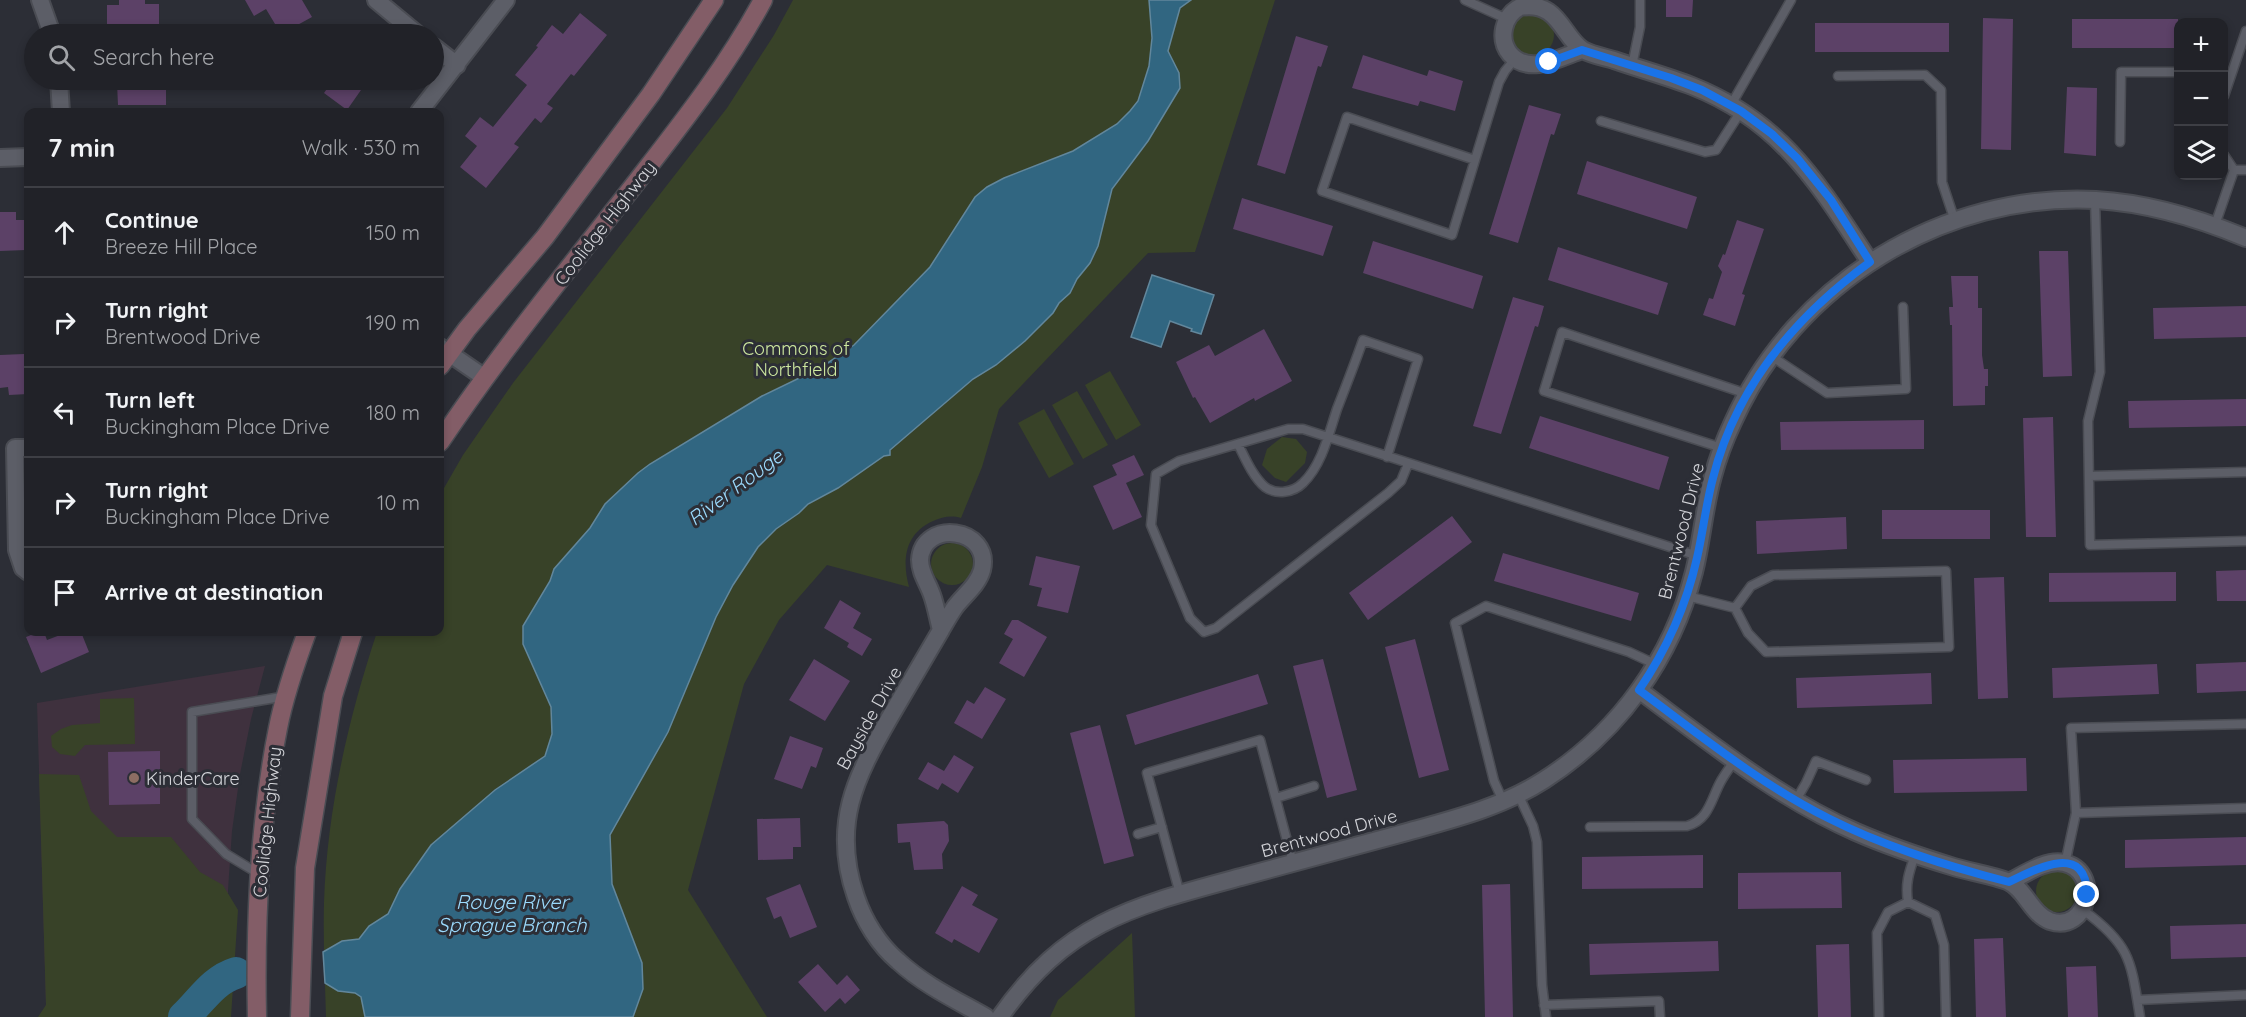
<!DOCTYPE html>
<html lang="en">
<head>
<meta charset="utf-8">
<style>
  body { margin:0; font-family:Quicksand,sans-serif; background:#2d2f34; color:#f1f3f6 }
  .controls { position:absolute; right:18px; top:18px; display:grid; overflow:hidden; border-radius:12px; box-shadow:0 3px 9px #0003 }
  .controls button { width:54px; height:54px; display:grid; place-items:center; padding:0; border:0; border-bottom:2px solid #3e3f45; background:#212228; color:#f1f3f6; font:30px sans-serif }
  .stop { position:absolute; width:18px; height:18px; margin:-14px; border:4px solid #1a73e8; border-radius:50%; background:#fff }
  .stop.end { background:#1a73e8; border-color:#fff; box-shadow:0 2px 6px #0008 }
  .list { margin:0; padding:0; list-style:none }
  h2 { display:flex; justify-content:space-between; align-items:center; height:78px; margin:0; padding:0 24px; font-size:26px }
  h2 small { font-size:20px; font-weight:400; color:#a2a4a8 }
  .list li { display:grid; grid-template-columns:39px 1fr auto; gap:18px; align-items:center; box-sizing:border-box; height:90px; padding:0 24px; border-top:2px solid #3e3f45 }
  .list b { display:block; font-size:22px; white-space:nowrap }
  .list p { margin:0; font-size:20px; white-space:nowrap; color:#a2a4a8 }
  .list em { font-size:20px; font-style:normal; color:#a2a4a8 }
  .icon { flex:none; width:33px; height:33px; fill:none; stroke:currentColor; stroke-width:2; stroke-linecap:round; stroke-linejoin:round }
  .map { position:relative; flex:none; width:2246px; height:1017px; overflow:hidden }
  .search { position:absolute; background:#212228; box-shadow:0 3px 9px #0003; left:24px; top:24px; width:420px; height:66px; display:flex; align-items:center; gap:15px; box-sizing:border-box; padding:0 21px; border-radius:33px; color:#a2a4a8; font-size:22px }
  .panel { position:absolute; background:#212228; box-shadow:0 3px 9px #0003; left:24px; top:108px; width:420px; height:528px; border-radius:12px }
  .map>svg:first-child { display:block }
  .commercial { fill:#3f313e }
  .green { fill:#384228 }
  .water { fill:#316681; stroke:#62879c; stroke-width:1.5 }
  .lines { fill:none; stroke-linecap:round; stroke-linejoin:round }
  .river { stroke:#316681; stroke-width:32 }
  .building { fill:#5c4167 }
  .lane-casing { stroke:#4a4c53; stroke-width:11 }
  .street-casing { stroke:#4a4c53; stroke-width:20 }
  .secondary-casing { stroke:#4a4c53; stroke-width:21 }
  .lane { stroke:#5c5e67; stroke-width:8 }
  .street { stroke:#5c5e67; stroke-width:16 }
  .secondary { stroke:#835d67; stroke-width:18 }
  .route { stroke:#1a73e8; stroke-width:8 }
  .education-dot { fill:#8d6e63; stroke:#2c2e36; stroke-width:2 }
  .labels { text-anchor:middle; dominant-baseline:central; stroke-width:6; stroke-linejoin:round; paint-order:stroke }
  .street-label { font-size:18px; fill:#d4d5da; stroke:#2c2e36 }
  .park-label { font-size:18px; fill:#cee99f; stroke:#2c2e36 }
  .poi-label { font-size:18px; fill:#d4d5da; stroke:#2c2e36; text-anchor:start }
  .water-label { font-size:20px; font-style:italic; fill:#9bdafd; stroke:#2c2e36 }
</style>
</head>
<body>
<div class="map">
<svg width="2246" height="1017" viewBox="0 0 2246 1017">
  <rect width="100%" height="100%" fill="#2c2e36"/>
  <path class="commercial" d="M265 666 251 719 240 774 232 831 228 890 229 1017H41L46 1005 37 703Z"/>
  <path class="green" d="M793 0H1275L1195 252 1148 253 999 409 982 467 961 518C951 515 942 517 933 521 904 534 902 561 909 587L827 565 779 620 744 684 688 890 767 1017H326C325 979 323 941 324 903 327 810 348 720 377 632H440V495L463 455 513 383 727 108 774 35Z
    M1512 35a21 21 0 1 1 42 0a21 21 0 1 1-42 0Z
    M1110 371 1141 425 1116 440 1085 385Z
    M1077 391 1108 445 1083 459 1052 405Z
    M1044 409 1074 464 1049 478 1018 423Z
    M1282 437 1296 439 1307 452 1305 463 1286 482 1275 478 1262 465 1267 449Z
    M931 564a21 21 0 1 1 42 0a21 21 0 1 1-42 0Z
    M134 698 135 744 85 745 75 756 60 754 52 747 51 736 61 729 72 725 100 723V699Z
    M39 774 79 775 91 811 117 837H171L200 872 223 885 238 910 231 1017H38L46 1005Z
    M2036 891a21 21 0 1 1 42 0a21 21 0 1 1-42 0Z
    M1132 933 1135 1017H1050L1058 1000Z"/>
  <path class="water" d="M1149 0H1191L1180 8 1168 51 1179 73 1180 88 1148 141 1112 189 1098 246 1090 263 1077 279 1070 293 1059 303 1053 313 1025 341 996 365 973 379 890 450V455L884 456 838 488 808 504 799 513 776 529 758 547 733 585 716 617 668 732 610 835 612 884 642 963 643 989 633 1017H365L361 997 355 993 338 991 325 983 323 952 342 941 359 939 369 926 388 914 400 889 431 845 495 790 545 756 552 734 551 707 523 644V626L550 581 554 569 590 528 605 504 638 473 650 464 762 396 820 368 854 345 930 267 975 197 987 187 1004 178 1073 151 1117 124 1130 111 1138 101 1149 66 1152 38Z
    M1152 275 1214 295 1201 334 1191 331 1192 329 1170 321 1161 347 1131 337Z"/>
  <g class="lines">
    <path class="river" d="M184 1017C201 1001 213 980 236 973"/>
  </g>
  <path class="building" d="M119 0H145V4H159V28H107V5H119Z
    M245 0H302L312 17 281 34 266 9 254 16Z
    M1666 0H1693L1692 17H1666Z
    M580 13 607 35 574 76 571 74 547 104 553 108 541 123 535 118 514 144 519 147 486 188 460 167 477 146 465 136 480 117 493 127 527 85 515 75 538 47 536 46 552 25 563 34Z
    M1983 18 2013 19 2011 150 1981 149Z
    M2072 19H2178V48H2072Z
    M1815 23H1949V52H1815Z
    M1296 36 1328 46 1321 67 1318 66 1285 174 1257 165Z
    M1363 55 1427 76 1429 70 1463 81 1455 111 1420 101 1418 106 1352 88Z
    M137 80H166V105H118L117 83H137Z
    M333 80H368L347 110 324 93Z
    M2067 87 2097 88 2096 156 2064 153Z
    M1529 105 1561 114 1554 135 1551 134 1518 243 1489 234Z
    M1587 161 1697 197 1687 229 1577 194Z
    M1242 198 1333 226 1323 256 1233 229Z
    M0 212H16V220H26V250L0 251Z
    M1737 220 1764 229 1742 294 1745 295 1735 326 1703 315 1709 298 1713 299 1722 272 1718 266 1723 254 1725 255Z
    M1373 241 1483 276 1473 309 1363 273Z
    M1558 247 1668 283 1658 315 1548 280Z
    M2039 251H2068L2072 376 2043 377Z
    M1951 276H1978V308H1982V355L1984 369H1988V386H1985V405L1953 406 1952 325H1950L1949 307H1953Z
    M1513 297 1544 306 1538 327 1535 326 1501 434 1473 426Z
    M2246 306V337L2154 339 2153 308Z
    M1264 329 1292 381 1255 401 1254 398 1210 423 1195 397 1193 398 1176 362 1209 345 1215 356Z
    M24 354V375H28V394L9 395 8 387 0 388V355Z
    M2246 399V426L2129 428 2128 401Z
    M1540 416 1669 457 1659 490 1529 448Z
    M2053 417 2056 537H2026L2023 418Z
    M1924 420V449L1781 450 1780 422Z
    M1134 455 1144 475 1126 483 1142 517 1113 530 1093 486 1117 475 1112 465Z
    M1882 510H1990V539H1882Z
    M1452 516 1472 542 1368 620 1349 593Z
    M1846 517 1847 549 1757 554 1756 521Z
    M1503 553 1639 593 1631 621 1494 581Z
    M1036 556 1080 566 1068 613 1037 606 1042 588 1029 585Z
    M2246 570V601H2217L2216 571Z
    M2176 572V601L2049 602V573Z
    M2004 577 2008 698 1978 699 1974 578Z
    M840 600 861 613 853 628 872 639 862 656 847 647 849 643 824 628Z
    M1012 620H1018L1047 637 1024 677 999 663 1013 639 1004 634Z
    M39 632H44L47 640 68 632H81L89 652 41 673 26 637Z
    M1415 639 1449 770 1419 778 1385 647Z
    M814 659 850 681 825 721 789 700Z
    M1323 659 1357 790 1327 798 1293 666Z
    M2246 662V691L2197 693 2196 664Z
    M2157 664 2159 694 2053 698 2052 668Z
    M1931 673 1932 704 1797 708 1796 678Z
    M1258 674 1268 704 1135 745 1126 715Z
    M985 687 1006 699 982 739 954 723 967 700 974 704Z
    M1100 725 1134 856 1104 864 1070 733Z
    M790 736 823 748 816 768 811 766 802 789 774 779Z
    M160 751V804L109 805 108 752Z
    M954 755 974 767 958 793 942 783 938 790 918 779 928 762 944 771Z
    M2026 758 2027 791 1894 793 1893 760Z
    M800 818 801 847H793V859L758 860 757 819Z
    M944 821 948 825 949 841 942 854 943 869 914 870 910 842 898 843 897 824Z
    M2246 837V865L2125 868V840Z
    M1703 855V888L1582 889V857Z
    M1841 872 1842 908 1738 909V873Z
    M800 884 817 927 790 938 781 916 774 919 766 898Z
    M1510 884 1513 1017H1485L1482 885Z
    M962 886 978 895 972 905 998 919 979 953 954 939 952 943 935 933Z
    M2246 924V957L2171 959 2170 926Z
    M2003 938 2006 1017H1976L1974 939Z
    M1718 941 1719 971 1590 975 1589 944Z
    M1849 944 1851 1017H1818L1816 945Z
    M818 964 837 985 847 975 860 990 845 1004 840 998 825 1012 798 982Z
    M2096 966 2098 1017H2068L2066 967Z"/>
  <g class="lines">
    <g class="lane-casing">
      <path id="lane" d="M1465 0 1507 19
        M1632 66 1640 27V0
        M1838 76 1925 75 1941 90 1942 182 1955 221
        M2224 96 2246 31
        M1731 105 1791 0
        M1601 121 1705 152 1716 150 1741 111
        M2120 142 2121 72H2178
        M1475 160 1452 235 1322 191 1347 117 1475 160 1499 82 1505 71 1515 59
        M2234 170H2246
        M2095 200 2100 372 2088 421 2090 545 2246 541
        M2215 225 2234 170 2224 155
        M1771 356 1827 393 1906 389 1903 307
        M1238 444C1245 458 1253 477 1265 487 1276 495 1293 493 1303 483 1322 465 1329 433 1337 409 1346 386 1355 363 1363 340L1418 359 1387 457
        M1722 448 1544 391 1562 332 1747 394
        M1408 464 1401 481 1388 493 1216 628 1204 632 1190 618 1151 525 1156 474 1179 461 1288 429H1303L1698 556
        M2090 476 2246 472
        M1687 596 1735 608 1751 586 1773 575 1946 571 1949 647 1766 652 1748 633 1735 608
        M1518 794 1533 826 1537 842 1542 985 1546 1017
        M1276 798 1314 786
        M1796 800 1806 783 1816 761 1866 780
        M1503 801 1494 781 1455 623 1486 606 1629 652 1657 665
        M2076 813 2246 808
        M1590 827 1687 826C1709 820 1711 799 1721 781 1725 774 1730 767 1735 760
        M1138 834 1162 827
        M2065 864 2076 813 2071 728 2246 724
        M259 874 226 854 192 819V712L287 696
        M1180 894 1147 773 1260 740 1293 863
        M1908 902 1935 915 1944 945 1946 1017
        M1908 902C1905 884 1909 872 1915 855
        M2083 910C2131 945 2131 961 2140 1017
        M2138 1000 2246 995
        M1544 1005 1659 1001 1660 1017
        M1879 1017 1877 933 1888 912 1908 902"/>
    </g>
    <g class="street-casing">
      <path id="street" d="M40 0 52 34
        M376 0 417 34
        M434 47 457 65
        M1582 50C1561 57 1529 76 1510 54 1498 39 1503 16 1520 7 1559 0 1562 37 1583 50 1592 55 1604 57 1614 60 1640 69 1666 76 1692 86 1783 122 1819 185 1870 262
        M59 80 61 112
        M419 112 506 0
        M0 158 28 157
        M440 347 485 378
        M28 448H15L17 550 23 568 28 572
        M941 630C938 619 936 606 932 595 928 583 920 573 920 560 922 519 992 527 982 570 978 585 964 595 955 607 950 614 945 623 941 630 924 659 907 688 890 717 855 778 831 825 856 897 864 921 879 945 898 961 924 985 956 1000 986 1017
        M1639 690C1708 741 1776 797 1856 832 1888 846 1921 857 1954 867 1971 872 1991 875 2007 881 2025 888 2031 914 2050 921 2088 934 2102 871 2064 863 2046 859 2025 874 2009 882
        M1000 1017C1067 921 1134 906 1241 877 1296 862 1351 847 1407 832 1454 819 1502 807 1544 780 1619 732 1672 658 1694 572 1702 540 1704 507 1713 476 1718 457 1725 439 1733 422 1795 283 1944 192 2096 200 2149 203 2198 218 2246 238"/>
    </g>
    <g class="secondary-casing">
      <path id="secondary" d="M440 366 467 329 545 237 651 94 714 0
        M440 442C501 351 571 266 638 180 683 122 728 65 763 0
        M257 1017C255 921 259 823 278 728 284 697 296 662 307 632
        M300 1017 305 868 333 696 353 632"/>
    </g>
    <use href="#lane" class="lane"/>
    <use href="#street" class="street"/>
    <use href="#secondary" class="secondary"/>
  </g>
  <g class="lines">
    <path class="route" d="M1549 62 1582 50 1671 78 1702 90 1741 111 1772 134 1798 159 1831 200 1870 262C1796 316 1736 387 1713 478 1706 504 1703 532 1697 558 1686 607 1667 649 1639 690 1700 735 1760 784 1828 818 1885 847 1947 866 2009 882 2035 869 2087 841 2087 895"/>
  </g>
  <circle class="education-dot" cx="134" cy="778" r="6"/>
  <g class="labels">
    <g class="street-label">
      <text transform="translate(605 223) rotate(-52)">Coolidge Highway</text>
      <text transform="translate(1681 531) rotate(-76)">Brentwood Drive</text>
      <text transform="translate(869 718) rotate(-61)">Bayside Drive</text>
      <text transform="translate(267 822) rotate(-84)">Coolidge Highway</text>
      <text transform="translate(1329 833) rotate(-15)">Brentwood Drive</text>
    </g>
    <g class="park-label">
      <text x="796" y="348">Commons of<tspan x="796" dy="21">Northfield</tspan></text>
    </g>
    <g class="poi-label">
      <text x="146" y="778">KinderCare</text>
    </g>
    <g class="water-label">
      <text transform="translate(735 487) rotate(-37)">River Rouge</text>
      <text x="512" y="901">Rouge River<tspan x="512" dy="23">Sprague Branch</tspan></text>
    </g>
  </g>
</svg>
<div class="controls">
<button>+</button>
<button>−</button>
<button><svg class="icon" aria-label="layers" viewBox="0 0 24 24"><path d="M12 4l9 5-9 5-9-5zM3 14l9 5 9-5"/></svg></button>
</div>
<div class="stop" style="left:1549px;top:62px"></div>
<div class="stop end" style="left:2087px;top:895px"></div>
<div class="search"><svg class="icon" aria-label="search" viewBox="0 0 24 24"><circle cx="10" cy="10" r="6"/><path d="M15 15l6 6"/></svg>Search here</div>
<section class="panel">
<h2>7 min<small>Walk · 530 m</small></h2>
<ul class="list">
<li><svg class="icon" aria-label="ahead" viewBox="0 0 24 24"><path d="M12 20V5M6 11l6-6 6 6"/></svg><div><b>Continue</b><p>Breeze Hill Place</p></div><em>150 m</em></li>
<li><svg class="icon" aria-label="right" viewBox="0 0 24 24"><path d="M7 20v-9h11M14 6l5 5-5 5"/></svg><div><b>Turn right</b><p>Brentwood Drive</p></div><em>190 m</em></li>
<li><svg class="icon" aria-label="left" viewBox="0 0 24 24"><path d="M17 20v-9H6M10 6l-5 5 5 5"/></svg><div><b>Turn left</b><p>Buckingham Place Drive</p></div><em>180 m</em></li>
<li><svg class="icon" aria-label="right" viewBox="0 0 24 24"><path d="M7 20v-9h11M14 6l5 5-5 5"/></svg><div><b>Turn right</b><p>Buckingham Place Drive</p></div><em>10 m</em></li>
<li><svg class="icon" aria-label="arrive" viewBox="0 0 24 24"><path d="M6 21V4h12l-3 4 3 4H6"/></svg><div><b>Arrive at destination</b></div></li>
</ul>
</section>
</div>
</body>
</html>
